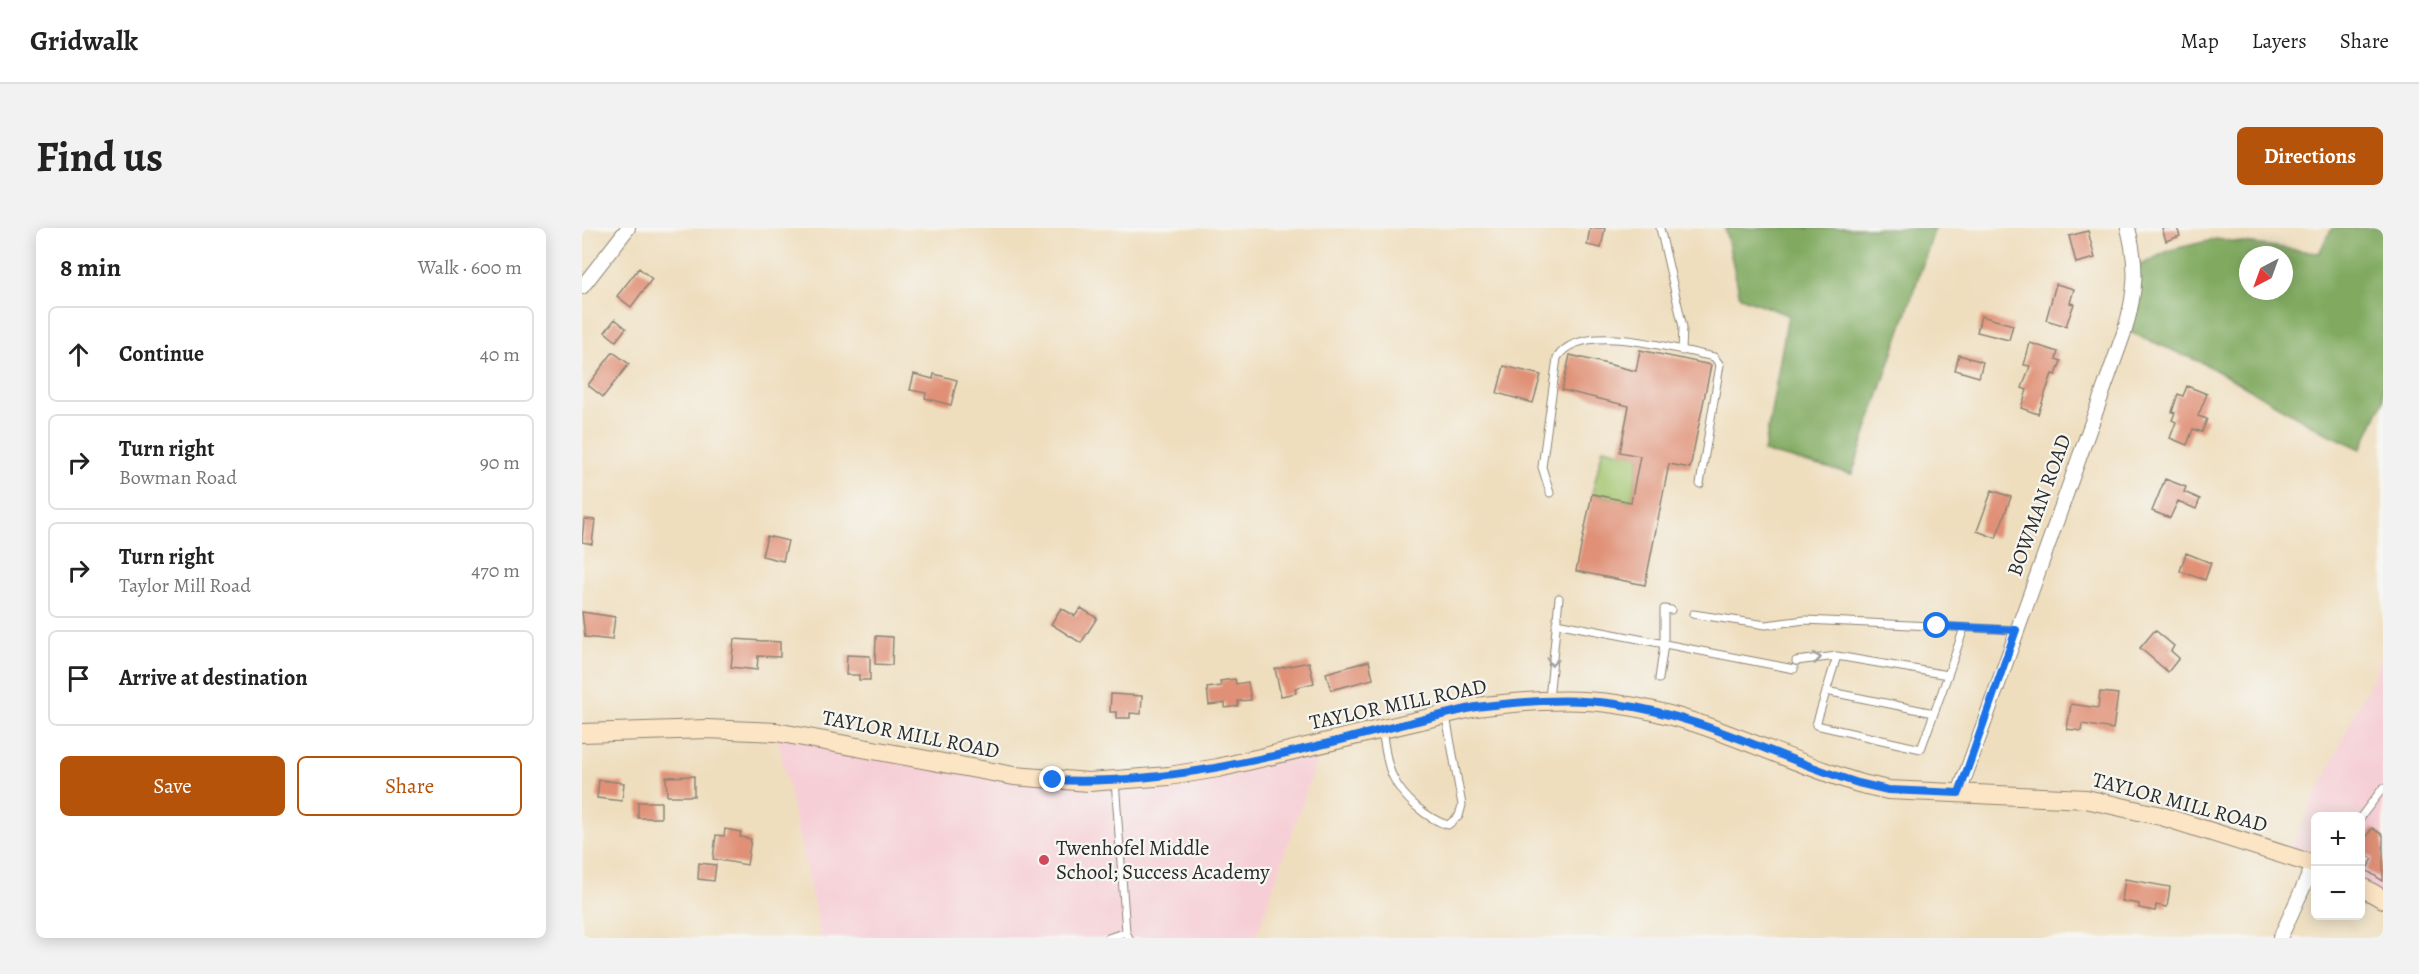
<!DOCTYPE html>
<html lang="en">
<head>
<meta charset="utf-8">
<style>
  body { margin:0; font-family:Alegreya,serif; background:#f2f2f2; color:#222 }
  .controls { position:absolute; right:18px; bottom:18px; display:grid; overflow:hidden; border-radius:9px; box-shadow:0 3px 15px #0003 }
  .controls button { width:54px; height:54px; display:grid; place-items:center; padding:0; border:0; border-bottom:2px solid #e0e0e0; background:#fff; color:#222; font:30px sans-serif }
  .compass { position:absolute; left:1657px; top:18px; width:54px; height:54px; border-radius:50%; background:#fff; box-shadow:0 3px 15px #0003; rotate:221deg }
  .stop { position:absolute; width:18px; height:18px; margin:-14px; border:4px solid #1a73e8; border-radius:50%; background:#fff }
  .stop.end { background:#1a73e8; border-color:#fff; box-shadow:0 2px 6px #0008 }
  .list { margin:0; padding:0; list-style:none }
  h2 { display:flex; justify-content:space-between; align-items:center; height:78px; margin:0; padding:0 24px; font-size:26px }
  h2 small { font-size:20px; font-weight:400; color:#767676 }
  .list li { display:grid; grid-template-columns:39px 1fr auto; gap:18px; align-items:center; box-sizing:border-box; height:96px; margin:0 12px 12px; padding:0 12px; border:2px solid #e0e0e0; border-radius:9px }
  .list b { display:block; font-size:22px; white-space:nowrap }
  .list p { margin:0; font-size:20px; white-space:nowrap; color:#767676 }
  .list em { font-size:20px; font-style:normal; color:#767676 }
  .actions { display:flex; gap:12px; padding:18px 24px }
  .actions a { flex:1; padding:14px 0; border:2px solid #b45309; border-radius:9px; text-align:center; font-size:21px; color:#b45309 }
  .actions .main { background:#b45309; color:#fff }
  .icon { flex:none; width:33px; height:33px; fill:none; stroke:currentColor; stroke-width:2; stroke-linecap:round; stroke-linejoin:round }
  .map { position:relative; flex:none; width:1801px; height:710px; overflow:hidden; border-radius:9px }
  header { display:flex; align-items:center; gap:36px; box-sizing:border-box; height:84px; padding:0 30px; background:#fff; border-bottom:2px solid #e0e0e0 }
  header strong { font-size:28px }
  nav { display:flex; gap:33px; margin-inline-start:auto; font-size:21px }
  .intro { display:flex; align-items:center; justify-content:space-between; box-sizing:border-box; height:144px; padding:0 36px }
  h1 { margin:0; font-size:42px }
  .button { padding:15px 27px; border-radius:9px; background:#b45309; color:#fff; font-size:21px; font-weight:700 }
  main { display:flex; gap:36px; padding:0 36px }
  aside { flex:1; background:#fff; border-radius:9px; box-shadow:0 3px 15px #0003 }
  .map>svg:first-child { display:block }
  .built { fill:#f6cfd6 }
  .green { fill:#a2c46d; stroke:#66784c; stroke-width:1.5 }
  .forest { fill:#81aa60; stroke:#566a46; stroke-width:1.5; fill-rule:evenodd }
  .building { fill:#e09076 }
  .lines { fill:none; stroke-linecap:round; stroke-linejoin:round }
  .service-casing { stroke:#8d8474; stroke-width:9 }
  .minor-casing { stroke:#8d8474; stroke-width:16 }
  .secondary-casing { stroke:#8d8474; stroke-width:20 }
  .service { stroke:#fff; stroke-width:7 }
  .minor { stroke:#fff; stroke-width:14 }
  .secondary { stroke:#fce5c4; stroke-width:18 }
  .oneway { stroke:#a0a0a0 }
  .route { stroke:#1a73e8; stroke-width:8 }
  .poi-dot { fill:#d1495b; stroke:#f6f6f2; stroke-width:2 }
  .labels { text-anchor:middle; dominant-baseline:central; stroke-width:4.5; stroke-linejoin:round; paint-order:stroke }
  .street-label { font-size:21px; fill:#2b2b2b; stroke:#f6f6f2 }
  .poi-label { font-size:21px; fill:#2b2b2b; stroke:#f6f6f2; text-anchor:start }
</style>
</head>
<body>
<header>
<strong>Gridwalk</strong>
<nav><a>Map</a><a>Layers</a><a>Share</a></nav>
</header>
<div class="intro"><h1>Find us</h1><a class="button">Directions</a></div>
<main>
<aside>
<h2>8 min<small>Walk · 600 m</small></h2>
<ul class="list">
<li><svg class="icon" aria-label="ahead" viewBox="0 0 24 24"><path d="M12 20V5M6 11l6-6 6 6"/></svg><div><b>Continue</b></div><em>40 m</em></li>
<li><svg class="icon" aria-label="right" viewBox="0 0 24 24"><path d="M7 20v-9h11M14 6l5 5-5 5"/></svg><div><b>Turn right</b><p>Bowman Road</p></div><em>90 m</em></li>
<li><svg class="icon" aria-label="right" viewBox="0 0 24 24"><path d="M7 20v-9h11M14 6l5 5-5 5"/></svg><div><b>Turn right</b><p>Taylor Mill Road</p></div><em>470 m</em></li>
<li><svg class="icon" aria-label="arrive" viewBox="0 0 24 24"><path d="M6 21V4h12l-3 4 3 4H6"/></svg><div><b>Arrive at destination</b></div></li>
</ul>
<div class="actions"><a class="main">Save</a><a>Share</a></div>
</aside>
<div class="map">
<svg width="1801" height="710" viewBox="0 0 1801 710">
  <rect width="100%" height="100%" fill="#f6f6f2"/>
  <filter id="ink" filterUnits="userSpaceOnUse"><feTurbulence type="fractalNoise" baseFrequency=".0167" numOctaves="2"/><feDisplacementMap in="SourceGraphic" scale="12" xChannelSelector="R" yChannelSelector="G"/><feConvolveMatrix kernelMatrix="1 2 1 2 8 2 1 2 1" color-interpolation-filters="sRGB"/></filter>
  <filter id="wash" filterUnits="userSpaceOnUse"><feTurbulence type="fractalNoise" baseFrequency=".008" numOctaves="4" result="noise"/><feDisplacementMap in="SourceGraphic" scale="24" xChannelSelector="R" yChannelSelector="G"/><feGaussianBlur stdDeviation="1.35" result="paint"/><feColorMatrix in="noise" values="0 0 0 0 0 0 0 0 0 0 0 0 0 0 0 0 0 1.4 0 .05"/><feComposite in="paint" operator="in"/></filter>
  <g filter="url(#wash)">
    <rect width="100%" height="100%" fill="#efdebe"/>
    <path class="built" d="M1801 426V671L1779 658 1778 588H1734L1733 637 1706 627Z
      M194 504 507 554 741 515 674 710H239Z"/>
    <path class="green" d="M1021 220 1058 228 1049 274 1010 266Z"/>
    <path class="forest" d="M1143 0H1353L1270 246 1182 224 1206 87 1158 69Z
      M1750 0H1801V174L1779 221 1740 203 1623 136 1543 102 1553 40 1588 22 1634 11 1737 25ZM1666 27H1702V63H1666Z"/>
    <g id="blocks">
      <path class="building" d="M1008 0H1023L1019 20 1005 17Z
        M1580 0H1595L1598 8 1584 13Z
        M1506 3 1513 30 1494 35 1487 8Z
        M57 40 70 51 49 79 35 68Z
        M1474 56 1492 61 1488 75 1492 76 1484 98 1464 92Z
        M1399 88 1431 97 1427 112 1395 104Z
        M33 91 44 100 34 113 23 104Z
        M1448 115 1476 124 1474 131 1479 133 1474 147 1470 146 1456 186 1439 180 1445 162 1440 160 1448 138 1442 137Z
        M1058 122 1129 137 1108 240 1087 236 1063 357 994 343 1010 266 1049 274 1058 228 1038 224 1047 178 980 162 988 127 1054 143Z
        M31 124 47 136 21 169 6 157Z
        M1377 127 1401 134 1397 149 1373 142Z
        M922 138 959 147 951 175 915 165Z
        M332 146 351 151 352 146 375 152 369 177 343 170 344 165 328 162Z
        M1605 158 1625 166 1616 188 1625 191 1620 204 1611 201 1605 217 1588 210 1594 194 1590 192 1593 185 1590 184 1596 166 1601 168Z
        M1583 251 1604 259 1602 264 1618 271 1614 281 1596 273 1588 290 1570 283Z
        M1410 262 1429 269 1414 310 1395 303Z
        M2 291 13 292 10 316 0 314Z
        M185 308 206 313 201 333 180 328Z
        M1604 325 1629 335 1623 352 1598 343Z
        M479 380 493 388 499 380 515 390 499 415 469 396Z
        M0 384 33 389 30 412 3 409Z
        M1573 402 1592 418 1589 423 1597 430 1586 444 1558 420Z
        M294 408 311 409 310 437 293 436Z
        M152 411 198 414V429L176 428 175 442 149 439Z
        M265 427 288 428V452H277V447H264Z
        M787 433 791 451 749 462 744 445Z
        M727 434 732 455 713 460 714 465 699 468 693 441Z
        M653 451 654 456 666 454 669 472 656 473V478L643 480V475L627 477 625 460 639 458 638 453Z
        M1518 464 1536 466 1531 501 1500 496 1499 503 1485 501 1489 476 1516 480Z
        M529 466 560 468 559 486 548 485V490H534V484H528Z
        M112 548V568H85L84 549Z
        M17 552 42 555 40 573 15 570Z
        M56 574H79V590H56Z
        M1790 600 1801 607V653L1784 642 1791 631 1779 623V617Z
        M143 601 159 604 158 609 169 611 165 637 131 631 134 607 142 608Z
        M117 635 134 637 132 653 116 651Z
        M1543 651 1588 659 1585 679 1574 677 1573 683 1557 680V676L1540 673Z"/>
    </g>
  </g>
  <g filter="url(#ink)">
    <use href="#blocks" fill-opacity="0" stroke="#8d8474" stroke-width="1.5"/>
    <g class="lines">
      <g class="service-casing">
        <path id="service" d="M1078 0 1101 99 1100 123
          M968 265 960 239 975 130C998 91 1095 122 1132 129L1138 137 1118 256
          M1111 386 1184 397 1223 392 1434 402
          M974 395 1212 441
          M1255 428 1234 497 1339 521 1366 447
          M1214 433 1255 428 1366 447 1382 400
          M1077 451 1082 416V381L1089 382
          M1244 463 1352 485
          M967 471 977 370
          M800 503C803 517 804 536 811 549 820 569 845 591 866 597L877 588 880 577 864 488
          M533 552 544 704 547 710
          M1778 590 1801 560
          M526 710 544 704"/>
      </g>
      <g class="minor-casing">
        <path id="minor" d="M0 59 46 0
          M1377 565 1543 102C1554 63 1556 39 1546 0
          M1698 710 1732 636"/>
      </g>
      <g class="secondary-casing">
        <path id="secondary" d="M0 505 125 501 194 504 432 548 507 554 587 548 636 540 894 479C939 473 988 469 1034 476 1118 487 1196 530 1276 555L1306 562 1504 571 1579 588 1734 637
          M1778 658 1801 671"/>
      </g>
      <use href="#service" class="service"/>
      <use href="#minor" class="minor"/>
      <use href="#secondary" class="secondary"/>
    </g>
    <defs><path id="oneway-chevron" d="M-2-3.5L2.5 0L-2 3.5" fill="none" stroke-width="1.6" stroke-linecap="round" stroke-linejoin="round" transform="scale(1.5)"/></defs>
    <g class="oneway">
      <use href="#oneway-chevron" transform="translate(1235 430) rotate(-7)"/>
      <use href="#oneway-chevron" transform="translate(970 434) rotate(95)"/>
    </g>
  </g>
  <g class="lines" filter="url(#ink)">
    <path class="route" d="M471 552C615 559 754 510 894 479 939 473 988 469 1034 476 1118 487 1196 530 1276 555L1306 562 1377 565 1434 402 1355 398"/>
  </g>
  <circle class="poi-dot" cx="462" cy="632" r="6"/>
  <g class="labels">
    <g class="street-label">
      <text transform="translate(1457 277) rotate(-70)">BOWMAN ROAD</text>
      <text transform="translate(816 476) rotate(-12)">TAYLOR MILL ROAD</text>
      <text transform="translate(329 506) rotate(11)">TAYLOR MILL ROAD</text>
      <text transform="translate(1598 574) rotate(15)">TAYLOR MILL ROAD</text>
    </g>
    <g class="poi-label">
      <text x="474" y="620">Twenhofel Middle<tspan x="474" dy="24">School; Success Academy</tspan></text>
    </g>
  </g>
</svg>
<div class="controls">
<button>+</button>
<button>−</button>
</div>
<svg class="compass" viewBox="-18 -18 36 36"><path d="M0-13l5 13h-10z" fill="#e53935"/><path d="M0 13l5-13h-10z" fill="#767676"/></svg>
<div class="stop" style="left:1355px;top:398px"></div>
<div class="stop end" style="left:471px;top:552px"></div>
</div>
</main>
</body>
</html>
